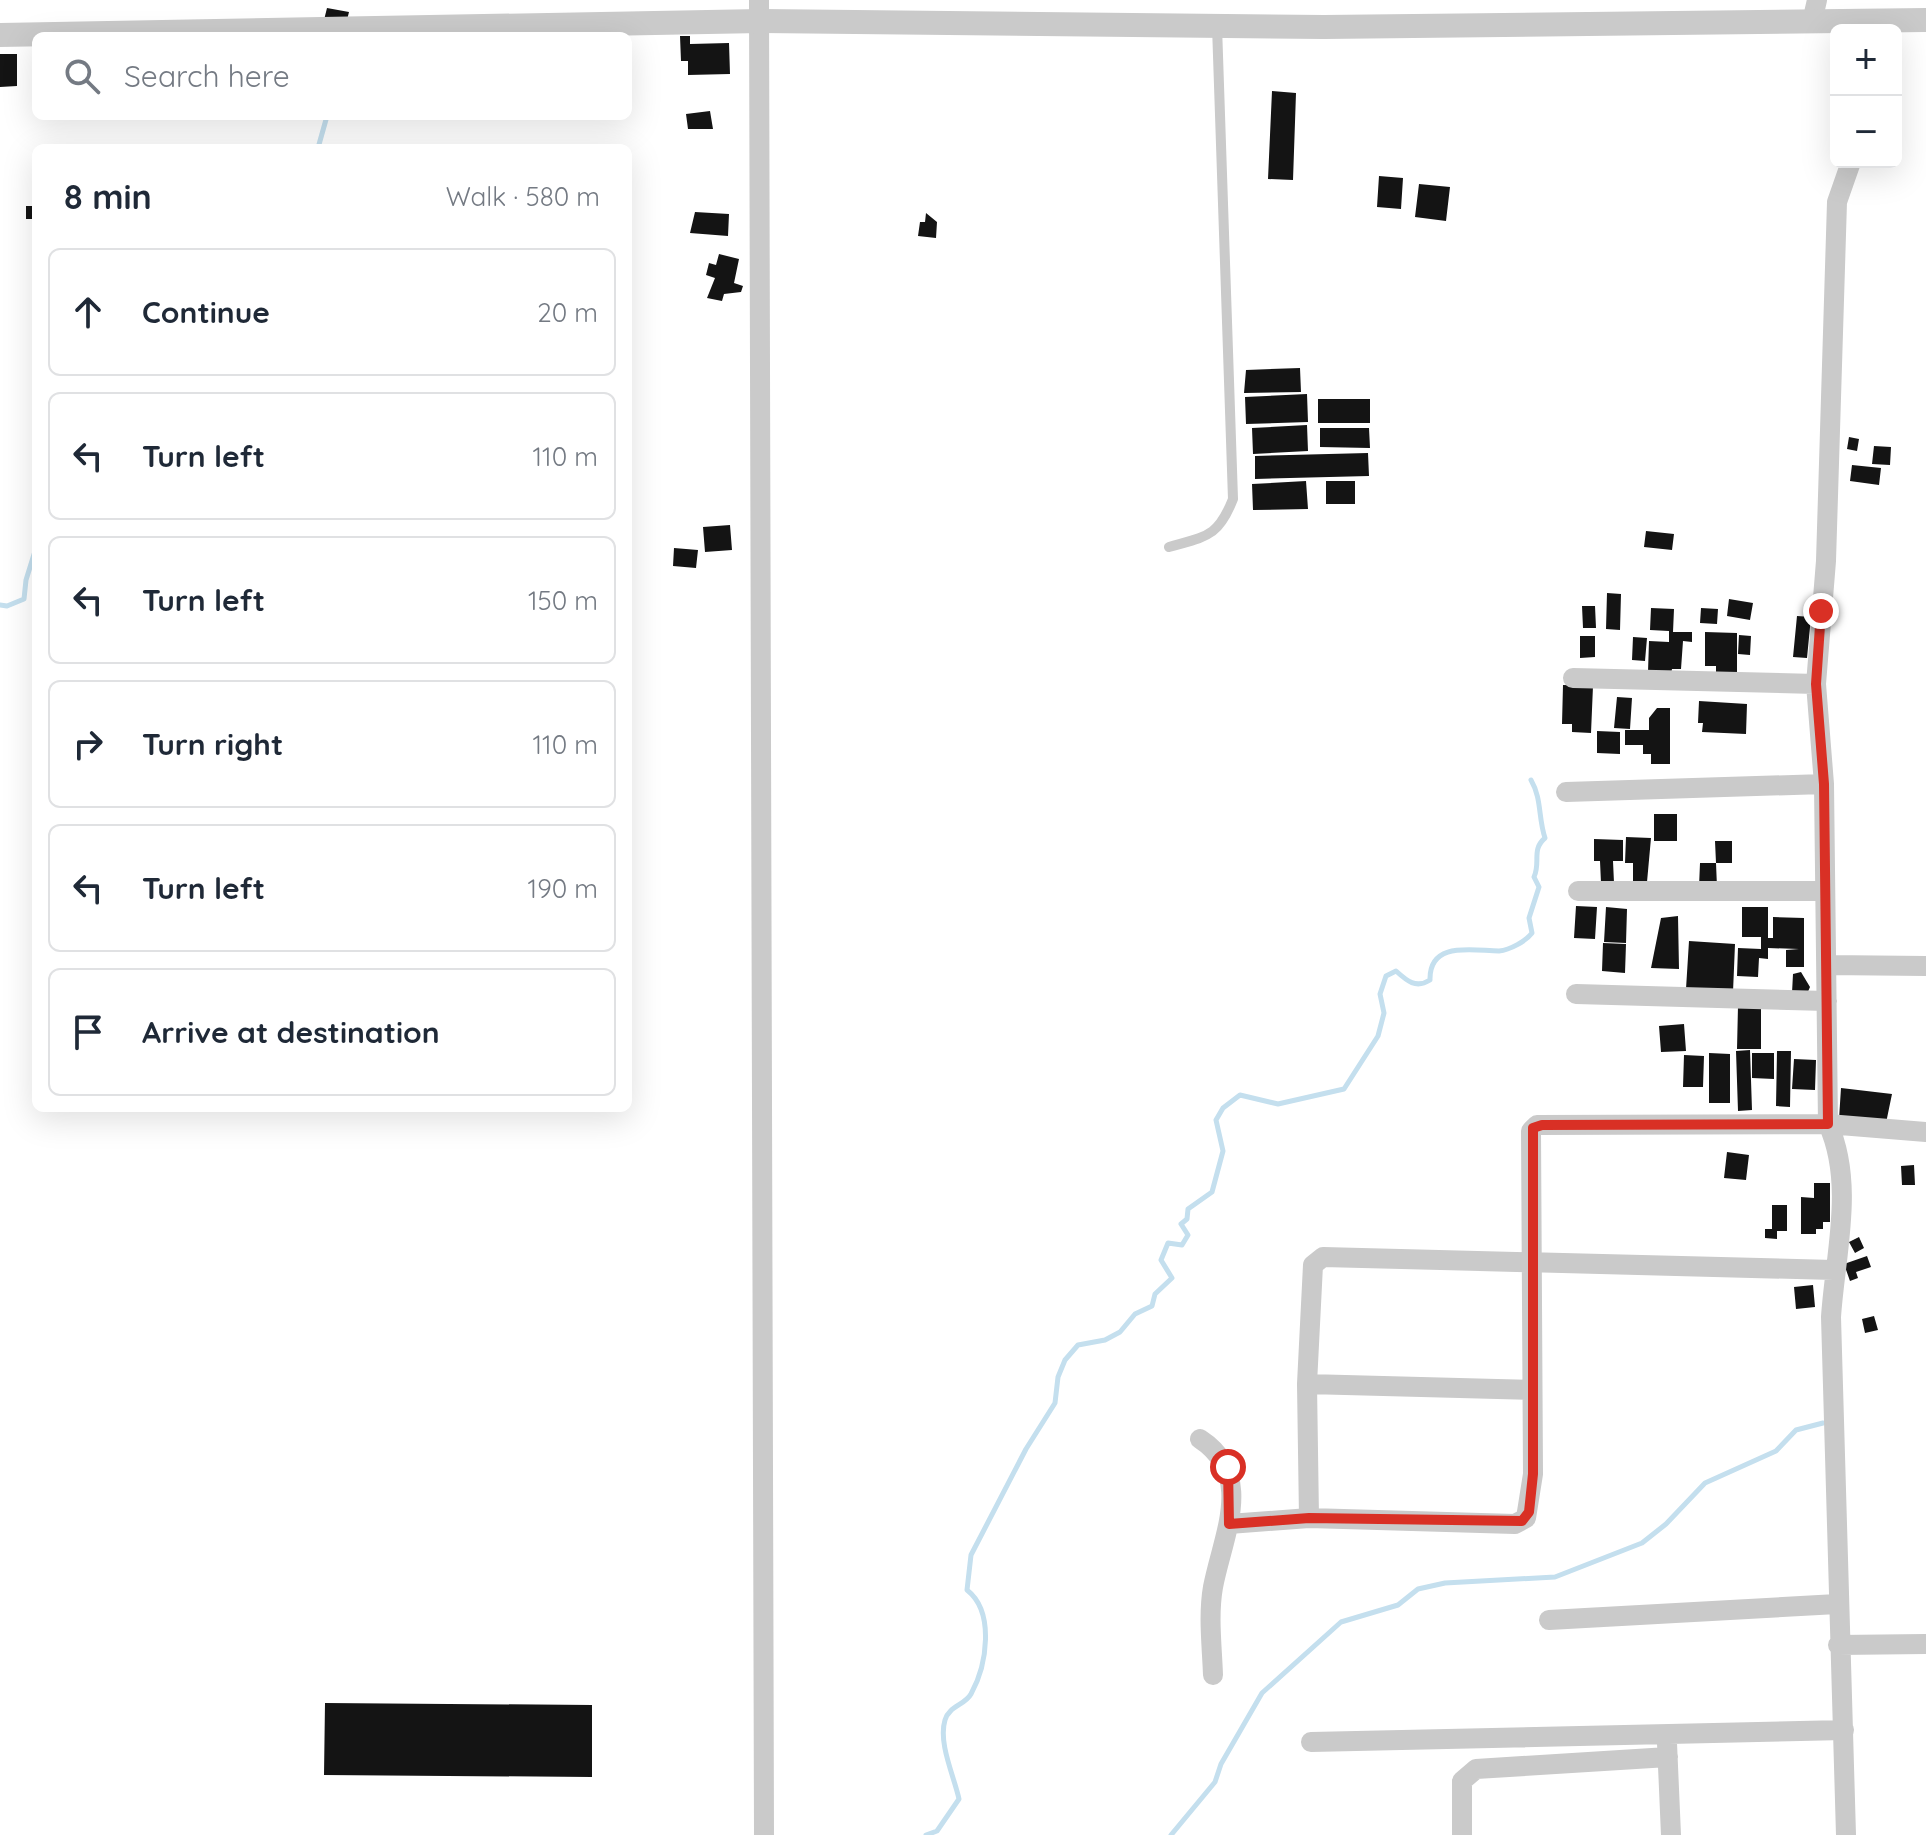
<!DOCTYPE html>
<html lang="en">
<head>
<meta charset="utf-8">
<style>
  body { margin:0; font-family:Quicksand,sans-serif; background:#f2f2f3; color:#1f2937 }
  .controls { position:absolute; right:24px; top:24px; display:grid; overflow:hidden; border-radius:12px; box-shadow:0 8px 32px #0002 }
  .controls button { width:72px; height:72px; display:grid; place-items:center; padding:0; border:0; border-bottom:2px solid #e0e1e3; background:#fff; color:#1f2937; font:40px sans-serif }
  .stop { position:absolute; width:24px; height:24px; margin:-18px; border:6px solid #d93025; border-radius:50%; background:#fff }
  .stop.end { background:#d93025; border-color:#fff; box-shadow:0 2px 8px #0008 }
  .list { margin:0; padding:0; list-style:none }
  h2 { display:flex; justify-content:space-between; align-items:center; height:104px; margin:0; padding:0 32px; font-size:34px }
  h2 small { font-size:26px; font-weight:400; color:#747a83 }
  .list li { display:grid; grid-template-columns:52px 1fr auto; gap:24px; align-items:center; box-sizing:border-box; height:128px; margin:0 16px 16px; padding:0 16px; border:2px solid #e0e1e3; border-radius:12px }
  .list b { display:block; font-size:30px; white-space:nowrap }
  .list em { font-size:26px; font-style:normal; color:#747a83 }
  .icon { flex:none; width:44px; height:44px; fill:none; stroke:currentColor; stroke-width:2; stroke-linecap:round; stroke-linejoin:round }
  .map { position:relative; flex:none; width:1926px; height:1835px; overflow:hidden }
  .search { position:absolute; background:#fff; box-shadow:0 8px 32px #0002; left:32px; top:32px; width:600px; height:88px; display:flex; align-items:center; gap:20px; box-sizing:border-box; padding:0 28px; border-radius:12px; color:#747a83; font-size:30px }
  .panel { position:absolute; background:#fff; box-shadow:0 8px 32px #0002; left:32px; top:144px; width:600px; height:968px; border-radius:12px }
  .map>svg:first-child { display:block }
  .lines { fill:none; stroke-linecap:round; stroke-linejoin:round }
  .stream { stroke:#c4dfee; stroke-width:5 }
  .building { fill:#141414 }
  .service { stroke:#cacaca; stroke-width:10 }
  .minor { stroke:#cacaca; stroke-width:20 }
  .tertiary { stroke:#cacaca; stroke-width:24 }
  .route { stroke:#d93025; stroke-width:10 }
</style>
</head>
<body>
<div class="map">
<svg width="1926" height="1835" viewBox="0 0 1926 1835">
  <rect width="100%" height="100%" fill="#fff"/>
  <g class="lines">
    <path class="stream" d="M318 148 327 116
      M0 605 7 606 24 599 26 580 36 548
      M926 1835 937 1831 959 1799C954 1776 938 1743 945 1720 949 1706 965 1705 971 1694 987 1665 995 1612 967 1590L971 1555 1026 1449 1055 1403 1058 1377 1065 1360 1078 1345 1105 1340 1120 1332 1135 1314 1152 1306 1155 1294 1172 1278 1161 1260 1168 1243 1182 1245 1188 1235 1181 1224 1187 1219 1188 1209 1212 1192 1223 1151 1216 1120 1223 1108 1240 1095 1278 1104 1344 1089 1378 1036 1384 1013 1380 994 1386 976 1396 971C1407 981 1416 989 1430 980 1429 940 1474 951 1499 951 1510 950 1526 941 1532 933L1529 918 1539 887 1534 877C1541 862 1531 850 1545 838 1538 817 1542 799 1531 780
      M1171 1835 1215 1782 1221 1764 1262 1693 1341 1622 1398 1605 1418 1589 1445 1583 1555 1577 1642 1543 1666 1524 1705 1483 1776 1451 1796 1430 1823 1423"/>
  </g>
  <path class="building" d="M327 8 349 12 346 24 324 20Z
    M680 36H690V44L729 43 730 74 688 75V61H681Z
    M0 54H17V86L0 87Z
    M1272 91 1296 93 1293 180 1268 179Z
    M710 111 713 129H688L686 114Z
    M1379 176 1403 178 1401 209 1377 207Z
    M1419 184 1450 187 1446 221 1415 217Z
    M26 206H36V219H26Z
    M695 212 729 214 728 236 690 233Z
    M926 213 937 222 936 238 918 236 920 222H925Z
    M719 254 739 259 734 283 743 286 741 292 724 294 722 301 707 298 715 278 706 275 709 263 716 265Z
    M1300 368 1301 392 1244 393 1246 370Z
    M1307 394 1308 422 1246 424 1245 397Z
    M1318 399H1370V423H1318Z
    M1307 425 1308 451 1253 454 1252 428Z
    M1320 428H1369L1370 448 1320 447Z
    M1849 437 1859 439 1857 451 1847 449Z
    M1874 446 1891 447 1890 465 1872 464Z
    M1368 453 1369 476 1255 479V456Z
    M1852 465 1881 468 1879 485 1850 481Z
    M1306 481 1308 509 1253 510 1252 484Z
    M1326 481H1355V504H1326Z
    M730 525 732 550 705 552 703 527Z
    M1646 531 1674 534 1672 550 1644 547Z
    M674 548 698 550 696 568 673 566Z
    M1607 593 1621 594 1620 630 1606 629Z
    M1729 599 1753 603 1750 620 1727 616Z
    M1582 606H1595L1596 628H1583Z
    M1651 608 1674 609 1673 632H1692V642L1683 641 1681 669H1672L1671 674 1648 672 1649 641 1669 642V631L1650 630Z
    M1701 608 1718 609 1717 624 1700 623Z
    M1797 616 1811 617 1807 658 1793 657Z
    M1705 632 1737 633V672H1716V666H1705Z
    M1739 635 1751 636 1750 655 1738 654Z
    M1580 636H1595V657L1580 658Z
    M1633 637 1647 638 1645 661 1632 660Z
    M1563 685 1593 686 1591 733 1572 732V724H1562Z
    M1617 697 1632 698 1630 729 1614 728Z
    M1699 701 1747 704 1746 734 1702 732 1703 723H1698Z
    M1657 708H1670V764H1651V754H1643V745H1625V730H1649V718Z
    M1597 731 1620 732V754L1597 753Z
    M1654 814H1677V841H1654Z
    M1626 837 1651 838 1647 882H1633V863H1625Z
    M1594 839 1623 840V861H1613L1614 883H1601L1600 861H1594Z
    M1715 841H1732V863H1716L1717 887H1699L1700 863H1716Z
    M1576 906 1597 907 1595 939 1574 938Z
    M1606 907 1627 909 1626 943 1604 942Z
    M1742 907H1768V938H1773V917L1804 918V967H1786V950L1799 949 1768 948V959L1759 958 1758 977 1737 976 1738 948 1761 949V937H1742Z
    M1678 916 1679 969 1651 968 1661 918Z
    M1689 941 1735 944 1733 992 1686 989Z
    M1603 943 1626 944 1625 973 1602 971Z
    M1801 972 1810 987 1807 994 1792 993 1793 974Z
    M1738 1006H1761V1049H1737Z
    M1684 1024 1686 1051 1661 1052 1659 1026Z
    M1750 1050 1752 1110 1738 1111 1736 1051Z
    M1777 1051H1791L1790 1107 1776 1106Z
    M1709 1053 1730 1054V1103H1709Z
    M1752 1053H1774V1079L1752 1078Z
    M1684 1055 1704 1056 1703 1087H1683Z
    M1794 1059 1816 1060 1815 1090 1792 1089Z
    M1841 1088 1892 1094 1886 1123 1839 1119Z
    M1727 1152 1749 1155 1746 1180 1724 1178Z
    M1914 1165 1915 1185H1902L1901 1166Z
    M1814 1183H1830V1222H1823V1229H1816V1234H1801V1197L1814 1198Z
    M1772 1205H1787V1231H1777V1239L1765 1238V1229H1772Z
    M1859 1237 1864 1248 1855 1253 1849 1242Z
    M1867 1256 1871 1267 1856 1272 1858 1278 1850 1281 1844 1264Z
    M1813 1285 1815 1307 1796 1309 1794 1287Z
    M1874 1316 1878 1330 1865 1333 1862 1319Z
    M325 1703 592 1705V1777L324 1775Z"/>
  <g class="lines">
    <path class="service" d="M1169 547C1207 536 1218 537 1233 499L1217 26"/>
    <path class="minor" d="M759 0 764 1835
      M1812 22 1817 0
      M1573 678 1816 684
      M1566 792 1824 784
      M1578 891H1823
      M1827 965 1926 966
      M1576 994 1827 1001
      M1834 1270 1323 1257 1313 1265 1307 1384 1309 1518 1515 1524 1526 1518 1533 1474 1531 1131 1537 1125 1828 1124 1926 1132
      M1307 1384 1532 1390
      M1200 1439C1255 1475 1223 1535 1213 1587 1208 1616 1212 1646 1213 1675
      M1229 1524 1309 1518
      M1549 1620 1837 1604
      M1838 1645 1926 1644
      M1311 1742 1844 1730
      M1667 1743 1671 1835
      M1462 1835V1781L1476 1769 1668 1757
      M1846 1835 1831 1317C1835 1255 1855 1184 1828 1124L1824 784 1816 684 1826 561 1837 202 1851 162"/>
    <path class="tertiary" d="M0 35 761 21 1324 27 1926 20"/>
  </g>
  <g class="lines">
    <path class="route" d="M1228 1467 1229 1524 1309 1518 1522 1521 1529 1512 1533 1474V1128L1542 1125 1828 1124 1824 784 1816 684 1821 611"/>
  </g>
</svg>
<div class="controls">
<button>+</button>
<button>−</button>
</div>
<div class="stop" style="left:1228px;top:1467px"></div>
<div class="stop end" style="left:1821px;top:611px"></div>
<div class="search"><svg class="icon" aria-label="search" viewBox="0 0 24 24"><circle cx="10" cy="10" r="6"/><path d="M15 15l6 6"/></svg>Search here</div>
<section class="panel">
<h2>8 min<small>Walk · 580 m</small></h2>
<ul class="list">
<li><svg class="icon" aria-label="ahead" viewBox="0 0 24 24"><path d="M12 20V5M6 11l6-6 6 6"/></svg><div><b>Continue</b></div><em>20 m</em></li>
<li><svg class="icon" aria-label="left" viewBox="0 0 24 24"><path d="M17 20v-9H6M10 6l-5 5 5 5"/></svg><div><b>Turn left</b></div><em>110 m</em></li>
<li><svg class="icon" aria-label="left" viewBox="0 0 24 24"><path d="M17 20v-9H6M10 6l-5 5 5 5"/></svg><div><b>Turn left</b></div><em>150 m</em></li>
<li><svg class="icon" aria-label="right" viewBox="0 0 24 24"><path d="M7 20v-9h11M14 6l5 5-5 5"/></svg><div><b>Turn right</b></div><em>110 m</em></li>
<li><svg class="icon" aria-label="left" viewBox="0 0 24 24"><path d="M17 20v-9H6M10 6l-5 5 5 5"/></svg><div><b>Turn left</b></div><em>190 m</em></li>
<li><svg class="icon" aria-label="arrive" viewBox="0 0 24 24"><path d="M6 21V4h12l-3 4 3 4H6"/></svg><div><b>Arrive at destination</b></div></li>
</ul>
</section>
</div>
</body>
</html>
